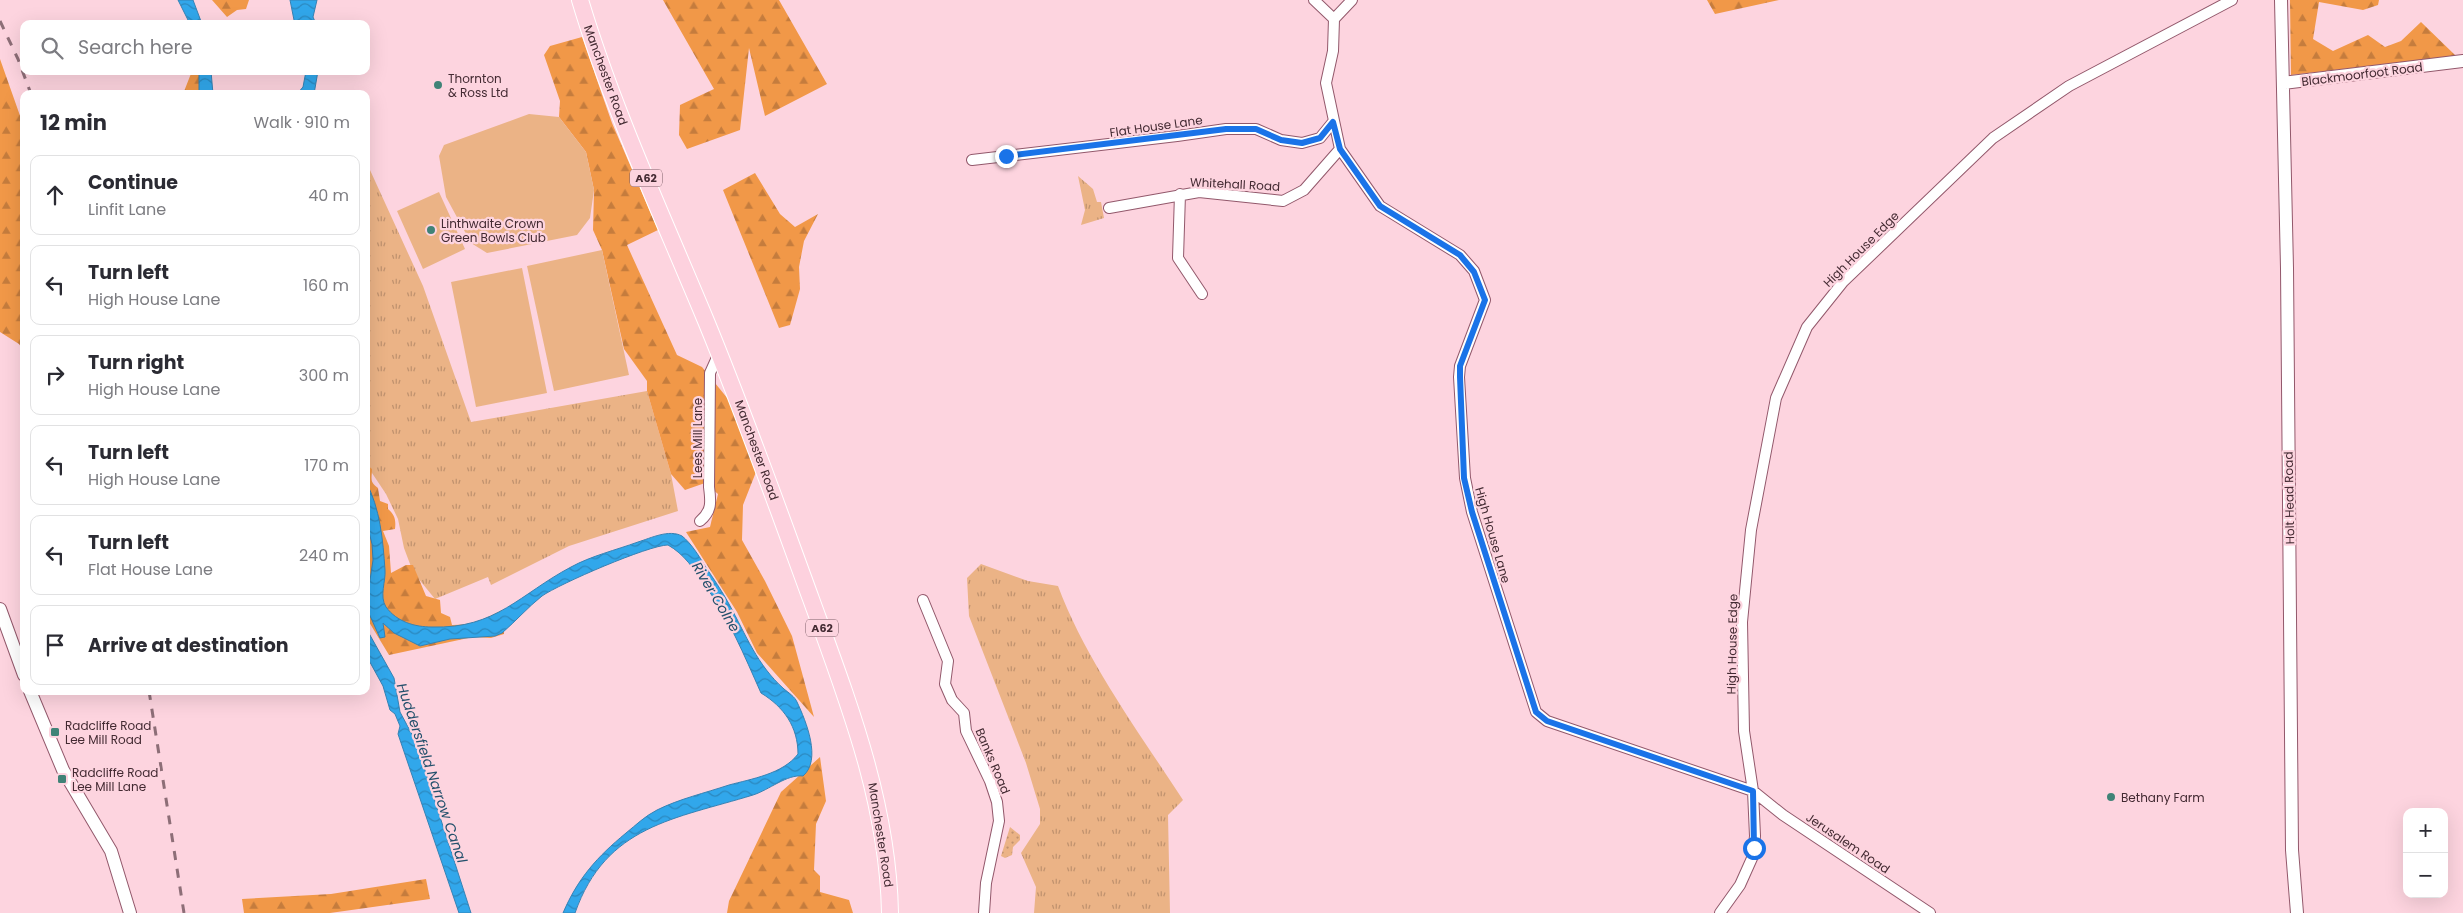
<!DOCTYPE html>
<html lang="en">
<head>
<meta charset="utf-8">
<style>
  body { margin:0; font-family:Poppins,sans-serif; background:#f7f7f7; color:#2b2b33 }
  .controls { position:absolute; right:15px; bottom:15px; display:grid; overflow:hidden; border-radius:10px; box-shadow:0 5px 20px #0002 }
  .controls button { width:45px; height:45px; display:grid; place-items:center; padding:0; border:0; border-bottom:1px solid #e1e1e2; background:#fff; color:#2b2b33; font:25px sans-serif }
  .stop { position:absolute; width:15px; height:15px; margin:-11px; border:4px solid #1a73e8; border-radius:50%; background:#fff }
  .stop.end { background:#1a73e8; border-color:#fff; box-shadow:0 1px 5px #0008 }
  .list { margin:0; padding:0; list-style:none }
  h2 { display:flex; justify-content:space-between; align-items:center; height:65px; margin:0; padding:0 20px; font-size:21px }
  h2 small { font-size:16px; font-weight:400; color:#7c7c81 }
  .list li { display:grid; grid-template-columns:32px 1fr auto; gap:15px; align-items:center; box-sizing:border-box; height:80px; margin:0 10px 10px; padding:0 10px; border:1px solid #e1e1e2; border-radius:10px }
  .list b { display:block; font-size:19px; white-space:nowrap }
  .list p { margin:0; font-size:16px; white-space:nowrap; color:#7c7c81 }
  .list em { font-size:16px; font-style:normal; color:#7c7c81 }
  .icon { flex:none; width:28px; height:28px; fill:none; stroke:currentColor; stroke-width:2; stroke-linecap:round; stroke-linejoin:round }
  .map { position:relative; flex:none; width:2463px; height:913px; overflow:hidden }
  .search { position:absolute; background:#fff; box-shadow:0 5px 20px #0002; left:20px; top:20px; width:350px; height:55px; display:flex; align-items:center; gap:12px; box-sizing:border-box; padding:0 18px; border-radius:10px; color:#7c7c81; font-size:19px }
  .panel { position:absolute; background:#fff; box-shadow:0 5px 20px #0002; left:20px; top:90px; width:350px; height:605px; border-radius:10px }
  .map>svg:first-child { display:block }
  .grass { fill:url(#grass-tufts) }
  .forest { fill:url(#forest-firs) }
  .park { fill:url(#park-dots) }
  .garden { fill:#ebb386 }
  .water { fill:url(#water-waves); stroke:#3682b4 }
  .lines { fill:none; stroke-linecap:round; stroke-linejoin:round }
  .minor-casing { stroke:#92586b; stroke-width:12 }
  .tertiary-casing { stroke:#92586b; stroke-width:14 }
  .primary-casing { stroke:#fff; stroke-width:18 }
  .minor { stroke:#fff; stroke-width:10 }
  .tertiary { stroke:#fff; stroke-width:12 }
  .primary { stroke:#fdd1de; stroke-width:16 }
  .rail { stroke:#8d6e77; stroke-width:3; stroke-dasharray:9 9; stroke-linecap:butt }
  .route { stroke:#1a73e8; stroke-width:6 }
  .poi-dot { fill:#408377; stroke:#fdd4df; stroke-width:2 }
  .labels { text-anchor:middle; dominant-baseline:central; stroke-width:4.5; stroke-linejoin:round; paint-order:stroke }
  .shield { fill:#fdd4df; stroke:#7b5d66; stroke-width:1 }
  .shield-label { font-size:11px; font-weight:bold; fill:#432a32 }
  .street-label { font-size:12px; fill:#432a32; stroke:#fdd4df }
  .poi-label { font-size:12px; fill:#432a32; stroke:#fdd4df; text-anchor:start }
  .water-label { font-size:14px; font-style:italic; fill:#23506c; stroke:#fdd4df }
</style>
</head>
<body>
<div class="map">
<svg width="2463" height="913" viewBox="0 0 2463 913">
  <defs>
    <pattern id="grass-tufts" width="24" height="20" patternUnits="userSpaceOnUse" patternTransform="scale(1.25)"><rect width="24" height="20" fill="#ebb386"/><path d="M3 7l-1-3M5 7V3M7 7l1-3M15 17l-1-3M17 17v-4M19 17l1-3" fill="none" stroke="#c0926e"/></pattern>
    <pattern id="forest-firs" width="22" height="20" patternUnits="userSpaceOnUse" patternTransform="scale(1.25)"><rect width="22" height="20" fill="#f19848"/><path d="M5 1l3.5 6h-7zM16 11l3.5 6h-7z" fill="#c57c3d"/></pattern>
    <pattern id="park-dots" width="8" height="8" patternUnits="userSpaceOnUse" patternTransform="scale(1.25)"><rect width="8" height="8" fill="#ebb386"/><path d="M2 2h.1M6 6h.1" fill="none" stroke="#c0926e" stroke-width="1.8" stroke-linecap="round"/></pattern>
    <pattern id="water-waves" width="16" height="10" patternUnits="userSpaceOnUse" patternTransform="scale(1.25)"><rect width="16" height="10" fill="#31a7eb"/><path d="M0 5q4-4 8 0t8 0" fill="none" stroke="#2b88bf"/></pattern>
  </defs>
  <rect width="100%" height="100%" fill="#fdd4df"/>
  <path class="grass" d="M370 170 423 286 471 422 647 391 671 474 678 511 569 546 491 585 488 577 435 599 413 572 404 548 398 519 386 494 366 464V171Z
    M1078 176 1093 189 1097 202H1101L1104 218 1081 225 1085 210Z
    M981 564 1028 581 1058 586C1085 659 1140 734 1183 800L1168 815 1170 913H1034L1036 887 1021 853 1040 824V809L1026 763 969 616 967 578Z"/>
  <path class="forest" d="M212 0H249L246 9 237 10 227 17Z
    M663 0H779L827 84 765 116 749 48 740 130 687 149 679 135 680 105 714 89Z
    M1707 0H1779L1715 14Z
    M2290 0H2379L2378 5 2363 10 2319 2 2313 39 2333 51 2368 35 2385 47 2401 41 2421 22 2456 56 2291 75Z
    M582 37 612 123 658 230 627 245 677 355 702 367 728 399 756 472 743 505 742 540 765 581 792 636 814 717 757 653 737 612 686 532 710 527 718 494 705 483 685 490 671 474 647 391V381L624 349 602 250 593 230 594 190 586 152 559 117 560 101 544 55 550 46Z
    M0 59 24 127V351L19 344 0 332Z
    M192 71H199V94H183Z
    M755 173 780 214 795 227 818 214 804 241 799 267 800 289 790 325 779 328 723 190Z
    M366 464 372 469C372 478 369 482 378 488L380 501 388 504V509C395 515 396 520 395 529L383 531 389 546 391 573 406 565H413L426 596 440 600 441 613 450 617 452 625C471 625 485 619 502 610L504 634 491 638 473 637 389 655 366 617Z
    M820 757 826 801 816 824 814 870 820 876V892L849 900 853 913H727L729 901 781 792Z
    M426 879 430 899 330 913H244L242 899 331 894Z"/>
  <path class="park" d="M1010 827 1020 835V840L1013 847 1012 855 1005 858 1001 856Z"/>
  <path class="garden" d="M529 114 559 117 586 152 594 190 590 218 577 235 487 253 471 243 446 197 439 156 444 145Z
    M439 192 465 249 423 269 397 211Z
    M602 250 629 375 554 391 527 266Z
    M522 268 547 393 476 407 451 282Z"/>
  <path class="water" d="M178 0H193L202 24H190Z
    M290 0H317L313 17 316 24H298L294 20Z
    M199 71H211L213 94H199Z
    M306 71H318L314 94H297L303 87Z
    M366 482C380 508 383 540 385 570 386 581 379 596 386 607 397 622 415 627 432 627 496 629 520 594 571 567 591 556 616 550 638 542 651 538 669 529 682 536 691 543 699 556 705 566 713 578 722 591 729 604 746 635 757 665 784 689 789 693 795 697 797 702 806 721 822 760 803 776 787 774 769 790 753 795 675 819 606 825 575 913H563C578 878 597 857 626 833 636 825 645 816 657 810 679 799 705 793 729 785 751 779 783 774 798 754 798 727 784 707 761 693 744 655 729 618 704 584 694 569 684 554 668 545 649 545 559 584 542 596 528 607 516 621 502 633L495 636 450 639 420 646 394 633 383 623 385 637 380 638 366 607 373 560 372 544 366 520Z
    M366 628 394 678 400 712 415 740 422 761 471 913H459L398 734 400 726 395 714 390 710 383 686 366 655Z"/>
  <g class="lines">
    <g class="minor-casing">
      <path id="minor" d="M1314 0 1334 19 1352 0
        M1334 19 1333 51 1326 83 1340 149 1380 206 1460 255 1474 271 1485 300 1460 366 1459 377 1465 478 1472 512 1536 712 1547 721 1753 791 1783 815 1930 913
        M972 160 1177 136 1226 129H1256L1281 140 1302 143 1320 138 1333 122
        M1180 194 1178 258 1202 294
        M1109 208 1199 192 1283 201 1304 190 1340 149
        M700 521C712 511 711 502 709 487L710 373 719 353
        M923 600 948 661 945 684 952 700 964 713 966 731 990 781 997 802 999 821 986 883 984 913
        M1720 913 1740 885 1753 856 1755 836 1753 791 1744 731 1742 622 1751 530 1776 398 1807 327 1843 282 1993 138 2069 86 2232 0"/>
    </g>
    <g class="tertiary-casing">
      <path id="tertiary" d="M2281 0 2287 268 2292 850 2297 913
        M2283 83 2463 61
        M0 609 24 675
        M30 691 63 770 111 851 130 913"/>
    </g>
    <g class="primary-casing">
      <path id="primary" d="M580 0C613 110 662 215 706 321 744 413 777 506 811 599 848 701 888 803 890 913"/>
    </g>
    <use href="#minor" class="minor"/>
    <use href="#tertiary" class="tertiary"/>
    <use href="#primary" class="primary"/>
    <path class="rail" d="M0 21 18 59 31 94
      M149 691 184 913"/>
  </g>
  <g class="lines">
    <path class="route" d="M1006 156 1226 129H1256L1281 140 1302 143 1320 138 1333 122 1340 149 1380 206 1460 255 1474 272 1485 300 1460 366V377L1464 478 1472 512 1536 712 1547 721 1753 791 1754 848"/>
  </g>
  <g class="poi-dot">
    <circle cx="438" cy="85" r="5"/>
    <circle cx="431" cy="230" r="5"/>
    <rect x="50" y="727" width="10" height="10" rx="2.5"/>
    <rect x="57" y="774" width="10" height="10" rx="2.5"/>
    <circle cx="2111" cy="797" r="5"/>
  </g>
  <g class="labels">
    <g class="shield">
      <rect x="630" y="169.5" width="32" height="17" rx="4"/>
      <rect x="806" y="619.5" width="32" height="17" rx="4"/>
    </g>
    <g class="shield-label">
      <text x="646" y="178">A62</text>
      <text x="822" y="628">A62</text>
    </g>
    <g class="street-label">
      <text transform="translate(2362 74) rotate(-7)">Blackmoorfoot Road</text>
      <text transform="translate(606 75) rotate(70)">Manchester Road</text>
      <text transform="translate(1156 126) rotate(-8)">Flat House Lane</text>
      <text transform="translate(1235 184) rotate(3)">Whitehall Road</text>
      <text transform="translate(1861 249) rotate(-45)">High House Edge</text>
      <text transform="translate(697 438) rotate(-90)">Lees Mill Lane</text>
      <text transform="translate(757 450) rotate(70)">Manchester Road</text>
      <text transform="translate(2289 498) rotate(-91)">Holt Head Road</text>
      <text transform="translate(1493 535) rotate(74)">High House Lane</text>
      <text transform="translate(1732 644) rotate(-89)">High House Edge</text>
      <text transform="translate(993 761) rotate(67)">Banks Road</text>
      <text transform="translate(881 835) rotate(81)">Manchester Road</text>
      <text transform="translate(1848 843) rotate(34)">Jerusalem Road</text>
    </g>
    <g class="poi-label">
      <text x="448" y="78">Thornton<tspan x="448" dy="14">&amp; Ross Ltd</tspan></text>
      <text x="441" y="223">Linthwaite Crown<tspan x="441" dy="14">Green Bowls Club</tspan></text>
      <text x="65" y="725">Radcliffe Road<tspan x="65" dy="14">Lee Mill Road</tspan></text>
      <text x="72" y="772">Radcliffe Road<tspan x="72" dy="14">Lee Mill Lane</tspan></text>
      <text x="2121" y="797">Bethany Farm</text>
    </g>
    <g class="water-label">
      <text transform="translate(716 597) rotate(59)">River Colne</text>
      <text transform="translate(432 773) rotate(71)">Huddersfield Narrow Canal</text>
    </g>
  </g>
</svg>
<div class="controls">
<button>+</button>
<button>−</button>
</div>
<div class="stop" style="left:1754px;top:848px"></div>
<div class="stop end" style="left:1006px;top:156px"></div>
<div class="search"><svg class="icon" aria-label="search" viewBox="0 0 24 24"><circle cx="10" cy="10" r="6"/><path d="M15 15l6 6"/></svg>Search here</div>
<section class="panel">
<h2>12 min<small>Walk · 910 m</small></h2>
<ul class="list">
<li><svg class="icon" aria-label="ahead" viewBox="0 0 24 24"><path d="M12 20V5M6 11l6-6 6 6"/></svg><div><b>Continue</b><p>Linfit Lane</p></div><em>40 m</em></li>
<li><svg class="icon" aria-label="left" viewBox="0 0 24 24"><path d="M17 20v-9H6M10 6l-5 5 5 5"/></svg><div><b>Turn left</b><p>High House Lane</p></div><em>160 m</em></li>
<li><svg class="icon" aria-label="right" viewBox="0 0 24 24"><path d="M7 20v-9h11M14 6l5 5-5 5"/></svg><div><b>Turn right</b><p>High House Lane</p></div><em>300 m</em></li>
<li><svg class="icon" aria-label="left" viewBox="0 0 24 24"><path d="M17 20v-9H6M10 6l-5 5 5 5"/></svg><div><b>Turn left</b><p>High House Lane</p></div><em>170 m</em></li>
<li><svg class="icon" aria-label="left" viewBox="0 0 24 24"><path d="M17 20v-9H6M10 6l-5 5 5 5"/></svg><div><b>Turn left</b><p>Flat House Lane</p></div><em>240 m</em></li>
<li><svg class="icon" aria-label="arrive" viewBox="0 0 24 24"><path d="M6 21V4h12l-3 4 3 4H6"/></svg><div><b>Arrive at destination</b></div></li>
</ul>
</section>
</div>
</body>
</html>
